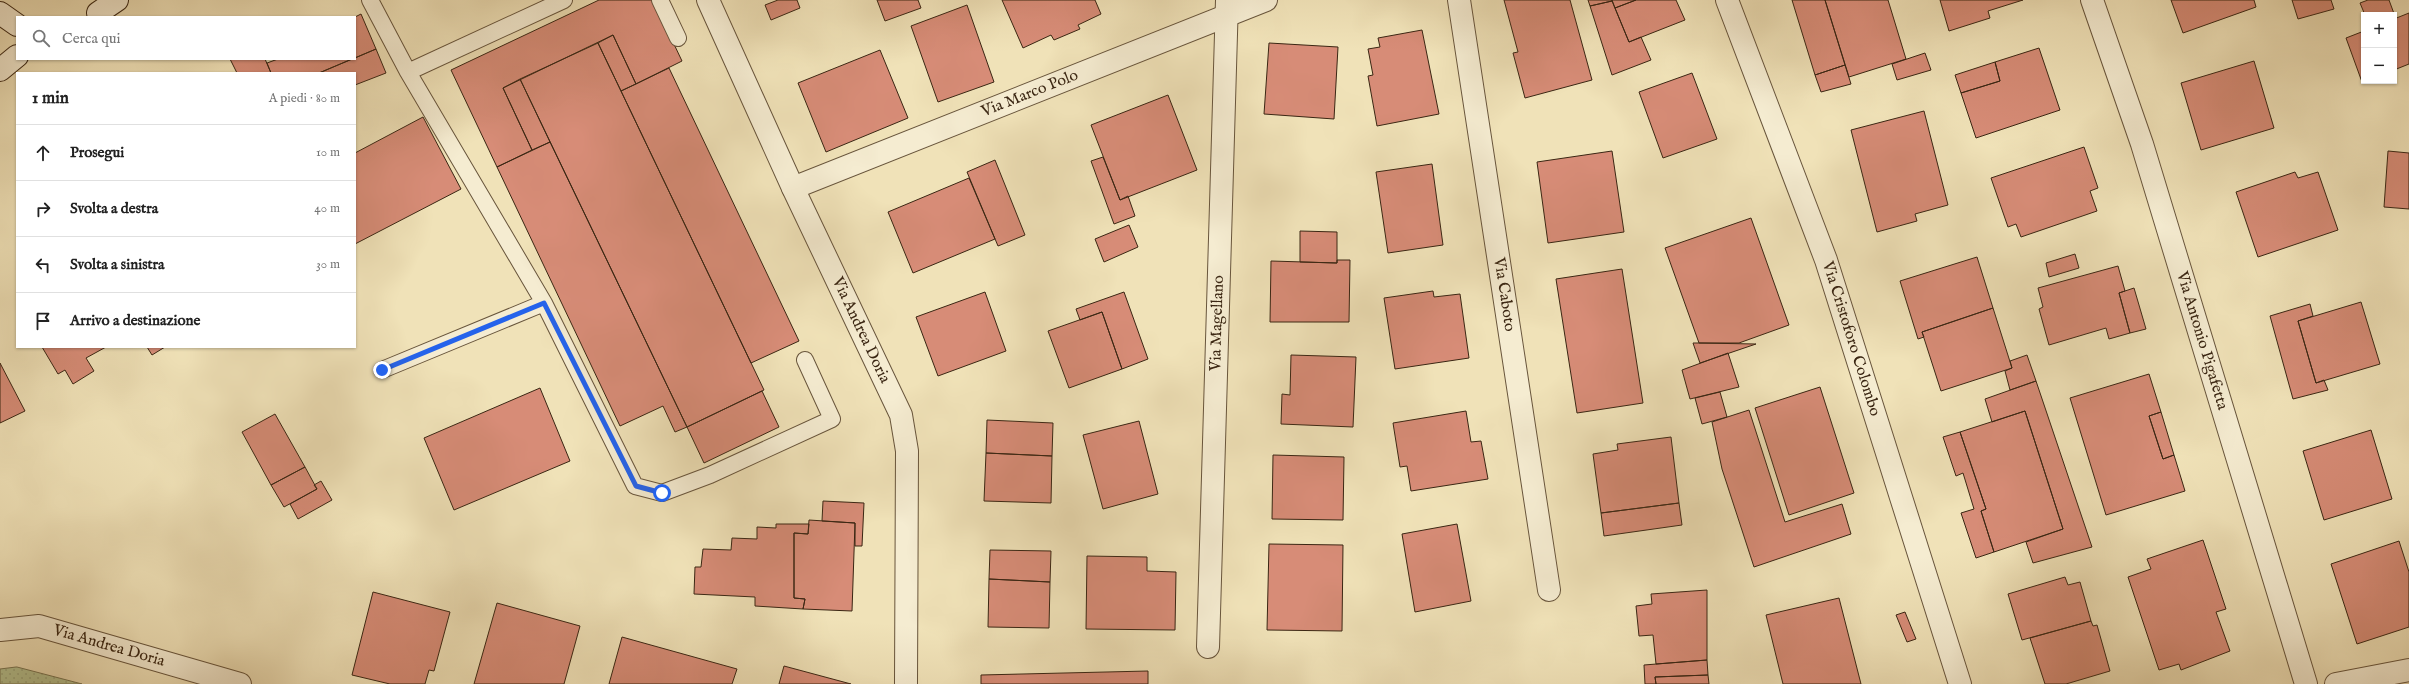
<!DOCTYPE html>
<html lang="it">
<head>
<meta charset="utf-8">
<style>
  body { margin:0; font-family:"IM FELL English",serif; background:#f6f6f6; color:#222 }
  .controls { position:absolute; right:12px; top:12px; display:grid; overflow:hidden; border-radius:0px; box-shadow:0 1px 3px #0004 }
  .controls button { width:36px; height:36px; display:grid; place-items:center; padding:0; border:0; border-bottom:1px solid #e0e0e0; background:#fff; color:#222; font:20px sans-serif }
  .stop { position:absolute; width:12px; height:12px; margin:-9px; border:3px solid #2563eb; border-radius:50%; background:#fff }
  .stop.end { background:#2563eb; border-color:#fff; box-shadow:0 1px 4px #0008 }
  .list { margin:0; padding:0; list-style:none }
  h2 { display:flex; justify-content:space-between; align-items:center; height:52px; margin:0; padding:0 16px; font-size:17px }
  h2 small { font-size:13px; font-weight:400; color:#767676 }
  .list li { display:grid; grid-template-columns:26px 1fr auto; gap:12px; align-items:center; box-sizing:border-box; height:56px; padding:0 16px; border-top:1px solid #e0e0e0 }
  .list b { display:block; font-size:15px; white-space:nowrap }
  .list em { font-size:13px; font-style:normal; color:#767676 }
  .icon { flex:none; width:22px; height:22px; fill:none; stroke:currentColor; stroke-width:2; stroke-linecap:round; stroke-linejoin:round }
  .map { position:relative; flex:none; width:2409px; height:684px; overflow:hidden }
  .search { position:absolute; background:#fff; box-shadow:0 1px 3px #0004; left:16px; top:16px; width:340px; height:44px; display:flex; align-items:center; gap:10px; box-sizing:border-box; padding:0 14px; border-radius:0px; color:#767676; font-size:15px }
  .panel { position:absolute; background:#fff; box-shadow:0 1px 3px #0004; left:16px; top:72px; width:340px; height:276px; border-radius:0px }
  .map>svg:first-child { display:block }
  .park { fill:url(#park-dots); stroke:#787553 }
  .building { fill:#d78c77; stroke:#3a2613 }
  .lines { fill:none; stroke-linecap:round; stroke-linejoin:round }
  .service-casing { stroke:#68553c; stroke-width:18 }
  .minor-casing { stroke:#68553c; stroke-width:24 }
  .secondary-casing { stroke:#3a2613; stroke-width:24 }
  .service { stroke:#f5ecd1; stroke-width:16 }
  .minor { stroke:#f5ecd1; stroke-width:22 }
  .secondary { stroke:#f5ecd1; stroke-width:22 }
  .route { stroke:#2563eb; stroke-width:5 }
  .labels { text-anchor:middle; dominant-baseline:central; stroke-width:3; stroke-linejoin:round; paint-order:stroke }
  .street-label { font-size:16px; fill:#3a2613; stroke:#f5ecd1 }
</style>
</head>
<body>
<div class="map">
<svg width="2409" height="684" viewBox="0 0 2409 684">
  <defs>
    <pattern id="park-dots" width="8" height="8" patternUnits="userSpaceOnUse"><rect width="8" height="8" fill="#b5c493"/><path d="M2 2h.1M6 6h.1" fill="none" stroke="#9ca87e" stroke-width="1.8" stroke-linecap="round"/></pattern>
  </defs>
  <rect width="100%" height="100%" fill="#f0e2b8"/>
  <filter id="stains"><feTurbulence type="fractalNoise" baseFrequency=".005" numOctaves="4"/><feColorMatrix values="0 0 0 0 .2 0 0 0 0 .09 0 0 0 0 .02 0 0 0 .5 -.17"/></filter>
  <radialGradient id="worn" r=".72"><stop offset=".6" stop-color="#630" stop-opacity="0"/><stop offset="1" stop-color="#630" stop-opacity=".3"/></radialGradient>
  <path class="park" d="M16 667H17L82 684H0V669Z"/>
  <path class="building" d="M599 0H653L682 61 636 84 613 35 503 88 532 150 497 167 451 70Z
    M778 0H797L800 8 771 20 765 5Z
    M877 0H918L921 8 885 21Z
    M1002 0H1095L1101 14 1078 25 1080 29 1054 40 1051 35 1023 48Z
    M1504 0H1570L1592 80 1525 98 1513 53 1518 52Z
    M1588 0H1612V1L1590 6Z
    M1612 0H1636L1615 8Z
    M1636 0H1676L1685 20 1629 42 1615 8Z
    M1792 0H1825L1845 65 1815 75Z
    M1825 0H1888L1906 59 1849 77Z
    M1940 0H2023L1988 11 1990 18 1949 31Z
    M2171 0H2254L2256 7 2183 33Z
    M2292 0H2331L2334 9 2298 19Z
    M2368 0H2389L2396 19 2394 15H2365L2360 3Z
    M1612 1 1629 42 1641 37 1651 60 1612 75 1590 6Z
    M967 5 994 82 938 102 911 26Z
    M2409 13V64L2394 70V19Z
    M361 14 376 49 355 58V17Z
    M1422 30 1439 114 1377 126 1368 76 1373 75 1368 49 1380 47 1378 38Z
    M2364 31V81L2362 82 2346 38Z
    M613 35 636 84 621 91 598 43Z
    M598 43 764 390 687 427 520 79Z
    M1269 43 1338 47 1334 119 1264 114Z
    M2039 48 2060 110 1976 138 1961 93 2000 81 1995 62Z
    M376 49 386 73 355 85V73H319Z
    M880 50 908 118 826 152 798 83Z
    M1925 53 1931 70 1897 80 1892 64Z
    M230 59H265L271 73H237Z
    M278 59H352L319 73H271L267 63Z
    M2254 61 2274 128 2201 150 2181 83Z
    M1995 62 2000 81 1961 93 1955 75Z
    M1845 65 1851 84 1821 92 1815 75Z
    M669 68 799 341 751 363 621 91Z
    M1692 73 1717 139 1663 158 1639 92Z
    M520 79 550 142 532 150 503 88Z
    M1168 95 1197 170 1120 200 1091 125Z
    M1924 111 1948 205 1915 214 1917 221 1877 232 1851 130Z
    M423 117 461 189 355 244V153Z
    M550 142 687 427 675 432 663 406 620 426 497 167Z
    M2084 147 2098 188 2090 191 2097 211 2021 237 2016 224 2008 227 1991 178Z
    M1612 151 1624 232 1548 243 1537 162Z
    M2388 151 2409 153V209L2384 207Z
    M1103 157 1120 200 1128 196 1135 216 1114 224 1091 161Z
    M995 160 1025 235 998 246 967 172Z
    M1432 164 1443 245 1388 253 1376 172Z
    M2295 172 2298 178 2318 172 2338 230 2258 257 2236 192Z
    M969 178 995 239 913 273 888 212Z
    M1751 218 1789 325 1739 343H1699L1665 248Z
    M1129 225 1138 247 1104 262 1095 239Z
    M1300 231 1337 232V263L1300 262Z
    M2075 254 2079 268 2049 277 2046 263Z
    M1977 257 1993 308 1922 332 1924 337 1918 339 1900 281Z
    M1337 260H1350L1349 322H1270L1271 261 1337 263Z
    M2118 266 2125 291 2119 293 2130 333 2109 339 2106 328 2049 345 2039 309 2043 307 2038 288Z
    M1622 269 1643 403 1577 413 1556 279Z
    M2134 288 2146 329 2130 333 2119 293Z
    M1433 291 1434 297 1460 294 1469 358 1395 369 1384 298Z
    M985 292 1006 351 938 376 916 317Z
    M1124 292 1148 359 1122 369 1102 312 1080 320 1076 309Z
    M2361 302 2380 364 2316 383 2298 321Z
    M2310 304 2313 316 2298 321 2316 383 2324 380 2328 390 2293 399 2270 316Z
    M1993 308 2012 368 1941 391 1922 332Z
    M1102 312 1122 369 1069 388 1048 331Z
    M1693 343H1699L1756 344 1700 363Z
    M42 347H106L86 358 94 371 73 384 65 370 58 374Z
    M147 347H165L152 355Z
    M1728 353 1739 387 1690 399 1682 370Z
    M1291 355 1356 357 1353 427 1281 424 1282 394 1290 395Z
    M2027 355 2036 381 2010 390 2005 371 2012 368 2010 361Z
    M0 363 25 411 0 423Z
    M2149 374 2161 412 2149 416 2163 459 2174 455 2185 491 2106 515 2070 398Z
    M2036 381 2092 547 2033 563 2026 542 2063 529 2025 411 1992 422 1985 399Z
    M1820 387 1854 493 1789 515 1755 408Z
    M540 388 570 461 454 510 424 438Z
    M762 391 779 427 704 463 687 427Z
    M1720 392 1727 417 1702 424 1695 398Z
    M1749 410 1785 522 1842 504 1851 534 1754 567 1722 469 1712 422Z
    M1466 411 1471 442 1481 441 1488 479 1411 491 1407 466 1400 467 1393 423Z
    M2025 411 2063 529 1994 552 1981 511 1986 509 1960 432Z
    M2161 412 2174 455 2163 459 2149 416Z
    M275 414 305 467 271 485 242 432Z
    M987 420 1053 423 1052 456 986 453Z
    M1139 421 1158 494 1103 509 1083 435Z
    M2371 430 2392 499 2324 520 2303 451Z
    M1960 432 1986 509 1981 511 1994 552 1976 558 1961 513 1974 509 1963 473 1956 476 1943 437Z
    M1671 437 1679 503 1601 513 1593 454 1618 450 1617 444Z
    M986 453 1052 456 1051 503 984 501Z
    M1273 455 1344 457 1343 520 1272 519Z
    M305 467 317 489 284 507 271 485Z
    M321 481 332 500 298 519 290 504 317 489 314 485Z
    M823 501 864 503 862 546H855V523L822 521Z
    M1679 503 1682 525 1604 536 1601 513Z
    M809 520 855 523 852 611 803 609 805 599 794 598V533L808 534Z
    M776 524H809L808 534 794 533V598L805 599 803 609 755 606V597L694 594 695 567H701L703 549 731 550 732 538 757 539V527L776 528Z
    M1457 524 1471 601 1415 612 1402 534Z
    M2203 540 2226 609 2216 612 2230 651 2181 670 2179 664 2159 670 2128 577 2151 569 2147 559Z
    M2399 541 2409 572V627L2357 644 2331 564Z
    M1269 544 1343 545 1342 631 1267 630Z
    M990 550 1051 551 1050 582 989 579Z
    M1087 556 1147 557V571L1176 572 1175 630 1086 629Z
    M2065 577 2068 585 2080 582 2091 621 2022 640 2008 594Z
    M989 579 1050 582 1049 628 988 627Z
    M1707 590V660L1656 664 1653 635 1639 636 1636 606 1652 604 1651 594Z
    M373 592 450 612 434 671 429 670 425 684H390L352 675Z
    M1839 598 1861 684H1783L1766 615Z
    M497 603 580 626 564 684H474Z
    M1905 612 1916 639 1907 642 1896 615Z
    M2091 621 2093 626 2097 625 2110 671 2066 684H2045L2030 638Z
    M622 637 737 669 732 684H609Z
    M1707 660 1708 675 1655 677 1656 684H1645L1644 665Z
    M784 666 851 684H779Z
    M1148 671V684H981V675Z
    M1708 675 1709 684H1656L1655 677Z"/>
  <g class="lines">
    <g class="service-casing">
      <path id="service" d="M370 0 408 72 544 303 382 370
        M660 0 678 38
        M408 72 564 0
        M544 303 635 486 662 493 710 475 832 419 805 360"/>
    </g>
    <g class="minor-casing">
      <g id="minor">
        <path id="s1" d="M708 0 793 188 901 415 907 451 906 684"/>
        <path id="s2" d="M1459 0 1549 590"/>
        <path id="s3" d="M1727 0 1826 260 1960 684"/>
        <path id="s4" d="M2092 0 2142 144 2306 684"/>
        <path id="s5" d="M793 188 1266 0"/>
        <path id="s6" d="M0 630 39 626 240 684"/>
        <path id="s7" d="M1208 647 1227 0"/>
        <path d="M2336 684 2409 670"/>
      </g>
    </g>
    <g class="secondary-casing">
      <path id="secondary" d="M0 13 17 25
        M98 13 117 0
        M0 70 17 56"/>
    </g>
    <use href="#service" class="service"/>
    <use href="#minor" class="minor"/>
    <use href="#secondary" class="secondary"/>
  </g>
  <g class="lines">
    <path class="route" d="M382 370 544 303 636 486 662 493"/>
  </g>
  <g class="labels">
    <g class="street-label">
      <text stroke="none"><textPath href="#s5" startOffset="255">Via Marco Polo</textPath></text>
      <text stroke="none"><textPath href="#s2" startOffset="298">Via Caboto</textPath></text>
      <text stroke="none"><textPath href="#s7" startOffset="324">Via Magellano</textPath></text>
      <text stroke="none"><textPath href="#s1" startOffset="364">Via Andrea Doria</textPath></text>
      <text stroke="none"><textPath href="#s3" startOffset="361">Via Cristoforo Colombo</textPath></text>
      <text stroke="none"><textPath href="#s4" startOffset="358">Via Antonio Pigafetta</textPath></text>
      <text stroke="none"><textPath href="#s6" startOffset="112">Via Andrea Doria</textPath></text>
    </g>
  </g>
  <rect width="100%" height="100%" filter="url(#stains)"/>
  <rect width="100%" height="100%" fill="url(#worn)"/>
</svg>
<div class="controls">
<button>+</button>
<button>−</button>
</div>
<div class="stop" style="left:662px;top:493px"></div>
<div class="stop end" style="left:382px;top:370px"></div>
<div class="search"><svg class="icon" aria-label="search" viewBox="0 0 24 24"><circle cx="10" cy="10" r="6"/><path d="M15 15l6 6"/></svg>Cerca qui</div>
<section class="panel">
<h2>1 min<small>A piedi · 80 m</small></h2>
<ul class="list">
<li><svg class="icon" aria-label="ahead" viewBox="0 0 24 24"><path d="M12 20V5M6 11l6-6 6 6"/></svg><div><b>Prosegui</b></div><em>10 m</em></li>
<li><svg class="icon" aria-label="right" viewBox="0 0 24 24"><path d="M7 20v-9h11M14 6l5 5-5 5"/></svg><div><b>Svolta a destra</b></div><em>40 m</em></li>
<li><svg class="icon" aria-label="left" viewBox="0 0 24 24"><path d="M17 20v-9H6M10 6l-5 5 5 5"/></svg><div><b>Svolta a sinistra</b></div><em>30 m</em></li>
<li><svg class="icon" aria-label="arrive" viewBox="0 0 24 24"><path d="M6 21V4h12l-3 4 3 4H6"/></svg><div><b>Arrivo a destinazione</b></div></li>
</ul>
</section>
</div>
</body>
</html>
